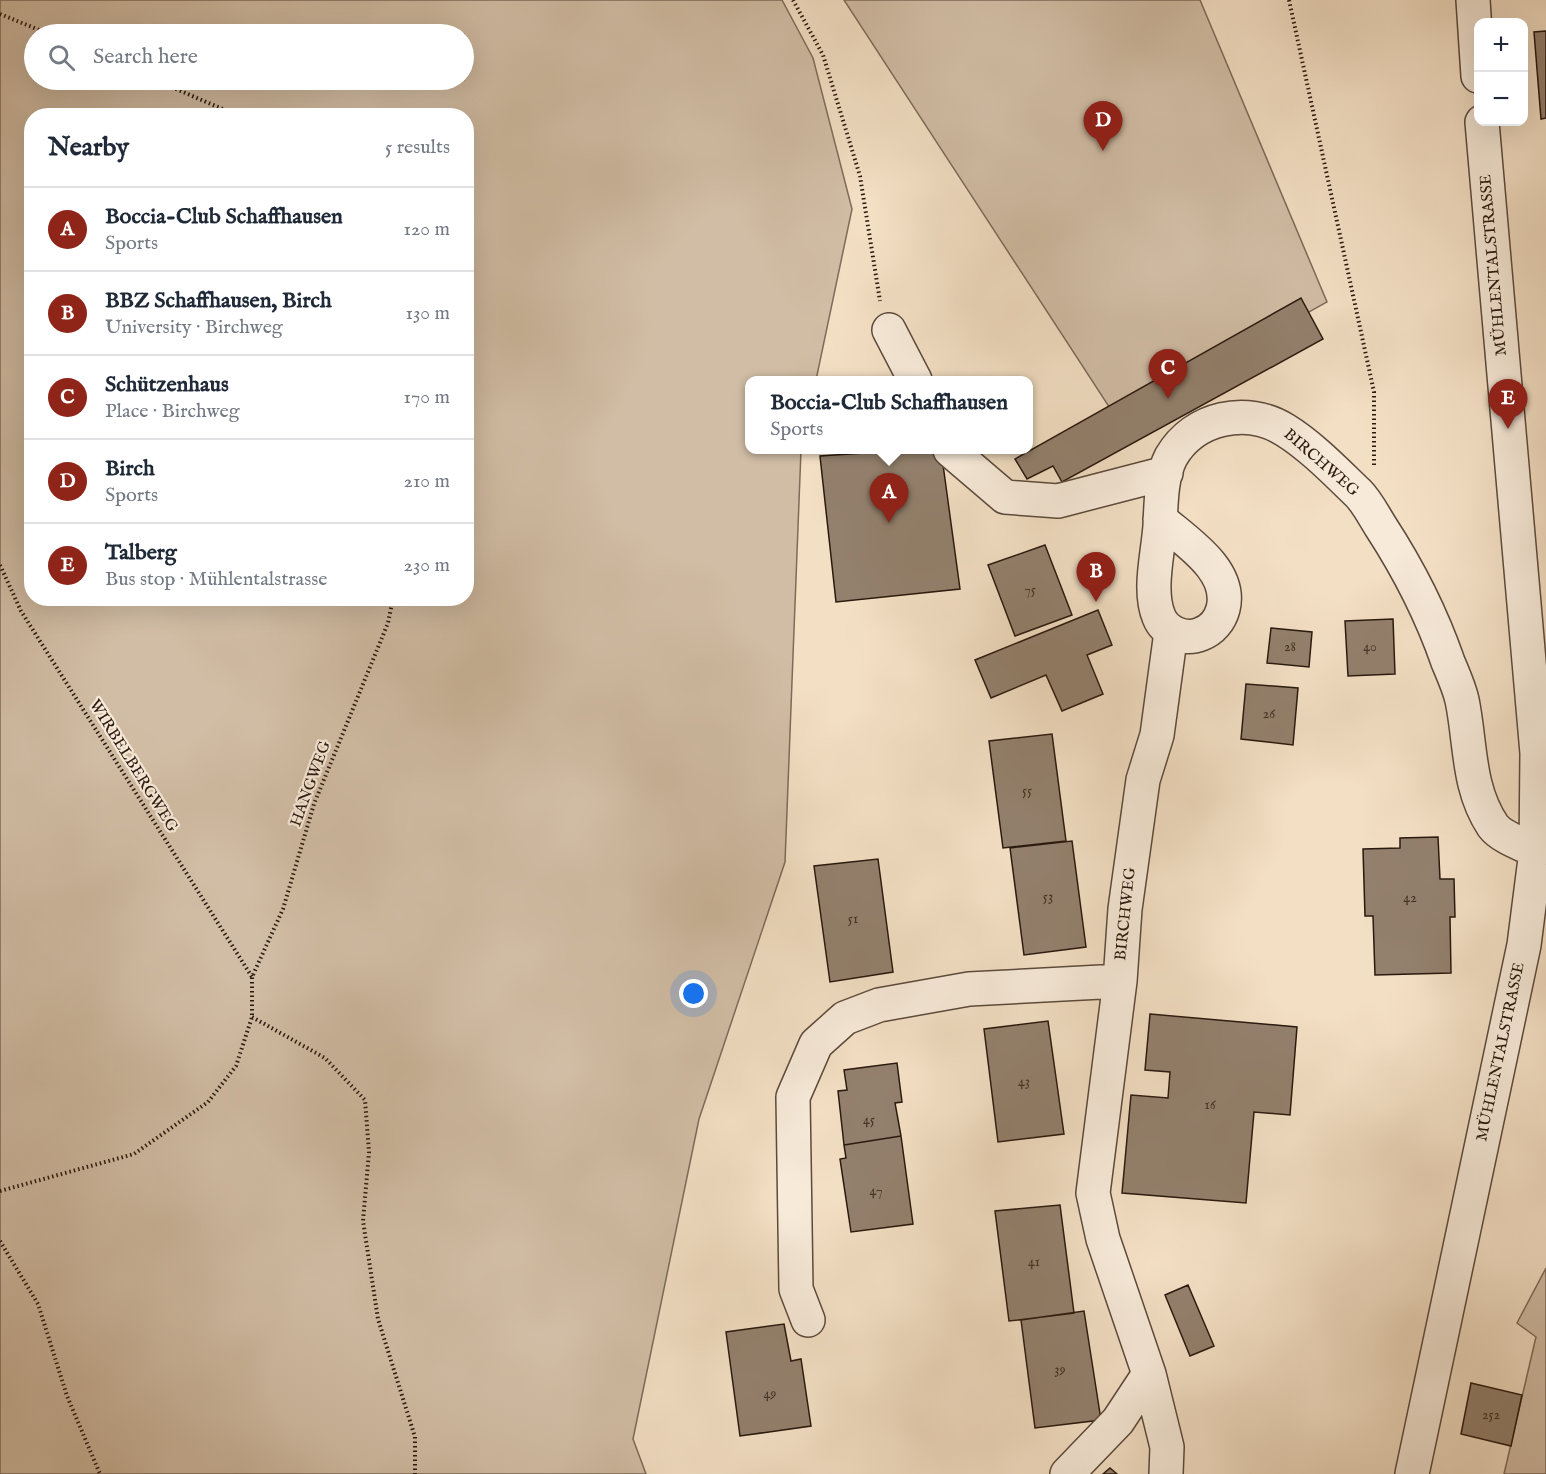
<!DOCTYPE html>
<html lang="en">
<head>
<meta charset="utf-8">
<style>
  body { margin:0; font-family:"IM FELL English",serif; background:#f6f6f7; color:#1f2937 }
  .controls { position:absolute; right:18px; top:18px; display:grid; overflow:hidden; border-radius:12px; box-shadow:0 6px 24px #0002 }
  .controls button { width:54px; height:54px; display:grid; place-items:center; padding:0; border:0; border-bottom:2px solid #e0e1e3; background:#fff; color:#1f2937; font:30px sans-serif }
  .you { position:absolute; left:694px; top:994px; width:21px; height:21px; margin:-15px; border:4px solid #fff; border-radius:50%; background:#1a73e8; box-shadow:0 0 0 9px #1a73e833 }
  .badge { display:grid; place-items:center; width:39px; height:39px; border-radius:50%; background:#8f2418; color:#fff; font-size:20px; font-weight:700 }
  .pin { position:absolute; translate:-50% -50px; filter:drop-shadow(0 2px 3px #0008) }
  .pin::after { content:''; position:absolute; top:32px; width:21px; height:18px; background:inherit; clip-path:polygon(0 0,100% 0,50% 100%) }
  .popup { position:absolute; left:745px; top:376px; width:288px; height:78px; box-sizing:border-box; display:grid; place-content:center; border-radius:12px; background:#fff; filter:drop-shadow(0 2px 4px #0005); font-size:20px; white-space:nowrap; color:#747a83 }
  .popup b { font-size:22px; color:#1f2937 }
  .popup::after { content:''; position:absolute; left:50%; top:100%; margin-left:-12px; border:12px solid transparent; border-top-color:#fff }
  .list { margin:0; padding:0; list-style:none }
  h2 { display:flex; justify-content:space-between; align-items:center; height:78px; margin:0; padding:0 24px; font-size:26px }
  h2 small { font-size:20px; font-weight:400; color:#747a83 }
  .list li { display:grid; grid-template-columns:39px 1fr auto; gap:18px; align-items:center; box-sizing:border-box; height:84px; padding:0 24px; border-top:2px solid #e0e1e3 }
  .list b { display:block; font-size:22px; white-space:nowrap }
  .list p { margin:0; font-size:20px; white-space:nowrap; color:#747a83 }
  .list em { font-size:20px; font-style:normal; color:#747a83 }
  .icon { flex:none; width:33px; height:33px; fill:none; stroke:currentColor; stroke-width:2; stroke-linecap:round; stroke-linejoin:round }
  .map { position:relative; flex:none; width:1546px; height:1474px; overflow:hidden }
  .search { position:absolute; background:#fff; box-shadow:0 6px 24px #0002; left:24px; top:24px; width:450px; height:66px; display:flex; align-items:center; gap:15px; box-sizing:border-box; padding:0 21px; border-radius:33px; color:#747a83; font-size:22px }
  .panel { position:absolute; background:#fff; box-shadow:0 6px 24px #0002; left:24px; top:108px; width:450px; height:498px; border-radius:24px }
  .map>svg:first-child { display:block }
  .green { fill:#d1bda5; stroke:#7e6b5a; stroke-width:1.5; fill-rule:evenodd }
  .building { fill:#93806d; stroke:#2a190f; stroke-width:1.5 }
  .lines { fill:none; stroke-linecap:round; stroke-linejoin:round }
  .minor-casing { stroke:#5c4a3c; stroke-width:36 }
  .path { stroke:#2a190f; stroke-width:4; stroke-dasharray:1.5 3; stroke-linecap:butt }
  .minor { stroke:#f7ead9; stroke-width:33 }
  .labels { text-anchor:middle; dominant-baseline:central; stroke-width:4.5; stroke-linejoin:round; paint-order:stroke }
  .number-label { font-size:14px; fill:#443326 }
  .street-label { font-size:16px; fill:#2a190f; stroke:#f7ead9 }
</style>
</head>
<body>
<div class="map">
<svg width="1546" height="1474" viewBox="0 0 1546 1474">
  <rect width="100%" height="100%" fill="#f3dfc4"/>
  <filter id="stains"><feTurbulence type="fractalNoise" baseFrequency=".00333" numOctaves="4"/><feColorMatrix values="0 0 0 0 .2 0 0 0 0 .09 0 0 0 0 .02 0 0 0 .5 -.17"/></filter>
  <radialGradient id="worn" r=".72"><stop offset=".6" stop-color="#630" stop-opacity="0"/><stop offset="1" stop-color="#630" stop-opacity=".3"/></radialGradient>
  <path class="green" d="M0 0H782L813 58 852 209 816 380H750V450H801L785 862 699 1119 633 1439 646 1474H0ZM464 34V80H34V34ZM32 116H466V598H32Z
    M844 0H1200L1327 302 1117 419Z
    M1546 1268V1474H1504L1536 1337 1517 1323Z"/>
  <path class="building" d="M1546 31V118L1541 119 1534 32Z
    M1301 298 1323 339 1062 482 1053 466 1027 479 1015 459Z
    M909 450H941L960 589 836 602 820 456Z
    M1045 545 1072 615 1015 636 988 565Z
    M1098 610 1112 645 1087 655 1103 694 1062 711 1046 675 991 698 975 660Z
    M1393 619 1395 674 1348 676 1345 621Z
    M1271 628 1312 632 1309 667 1267 663Z
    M1246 684 1298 688 1293 745 1241 739Z
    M1052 734 1066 841 1003 848 989 741Z
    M1438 837 1440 879H1454L1455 917H1450L1451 973 1375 975 1373 916H1365L1363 849 1400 848V838Z
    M1072 841 1086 947 1024 955 1010 848Z
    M878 859 893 972 830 982 814 866Z
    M1150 1014 1297 1027 1290 1115 1254 1112 1246 1203 1122 1193 1131 1095 1168 1098 1170 1072 1145 1070Z
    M1048 1021 1064 1134 998 1142 984 1029Z
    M897 1063 902 1102 895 1103 901 1136 844 1145 838 1091 847 1090 844 1070Z
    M901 1136 913 1224 851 1232 840 1159 846 1158 844 1145Z
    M1060 1205 1074 1313 1009 1321 995 1211Z
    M1188 1285 1214 1346 1190 1356 1165 1295Z
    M1084 1311 1101 1420 1035 1428 1021 1320Z
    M784 1324 791 1361 801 1359 811 1426 740 1436 726 1332Z
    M1471 1383 1522 1395 1511 1446 1461 1434Z
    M1110 1468 1117 1474H1103Z"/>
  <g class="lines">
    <g class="minor-casing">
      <path id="minor" d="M1473 0 1478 76
        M889 330 915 380
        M950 450 1005 497 1058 501 1166 473
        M1160 519C1185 541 1233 570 1223 609 1220 620 1212 630 1201 634 1185 641 1165 632 1159 617 1148 591 1158 554 1160 526 1161 505 1161 476 1171 457 1194 417 1247 406 1285 430 1311 446 1336 472 1358 493 1367 502 1374 516 1381 527 1409 570 1431 613 1448 662 1453 674 1459 687 1462 700 1471 743 1467 787 1493 826 1501 837 1524 845 1536 851
        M808 1320 796 1289 793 1097 816 1044 845 1018 879 1005 969 989 1120 981
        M1067 1474 1118 1421 1149 1374
        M1166 1474 1167 1447 1149 1374 1103 1239 1093 1193 1120 981 1125 909 1143 780 1157 735 1171 632
        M1412 1474 1524 945 1536 851 1537 753 1482 122"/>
    </g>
    <path class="path" d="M793 0 823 55 860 176 880 301
      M1289 0 1374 392V466
      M0 14 49 34
      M155 80 239 116
      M0 565 21 611 252 977
      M252 1017 325 1058 365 1100 369 1152 363 1221 378 1319 415 1437V1474
      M0 1191 134 1154 208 1102 236 1066 252 1017V977L283 909 314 804 388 623 393 598
      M0 1241 38 1304 67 1396 100 1474"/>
    <use href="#minor" class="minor"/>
  </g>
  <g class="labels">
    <g class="number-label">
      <text x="1030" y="590">75</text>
      <text x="1290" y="647">28</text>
      <text x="1370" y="647">40</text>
      <text x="1269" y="714">26</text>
      <text x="1027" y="791">55</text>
      <text x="1048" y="897">53</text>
      <text x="1410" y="898">42</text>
      <text x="853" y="919">51</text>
      <text x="1024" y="1082">43</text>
      <text x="1210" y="1105">16</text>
      <text x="869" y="1120">45</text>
      <text x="876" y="1191">47</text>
      <text x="1034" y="1262">41</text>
      <text x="1060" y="1370">39</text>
      <text x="770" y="1394">49</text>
      <text x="1491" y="1415">252</text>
    </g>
    <g class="street-label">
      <text transform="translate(1494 265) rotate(-95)">MÜHLENTALSTRASSE</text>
      <text transform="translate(1321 463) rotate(41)">BIRCHWEG</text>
      <text transform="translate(133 766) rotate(58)">WIRBELBERGWEG</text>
      <text transform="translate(311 784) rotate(-70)">HANGWEG</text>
      <text transform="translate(1126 914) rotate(-84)">BIRCHWEG</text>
      <text transform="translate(1501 1052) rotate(-78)">MÜHLENTALSTRASSE</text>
    </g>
  </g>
  <rect width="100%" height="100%" filter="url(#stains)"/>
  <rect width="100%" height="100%" fill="url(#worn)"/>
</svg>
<div class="controls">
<button>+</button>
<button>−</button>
</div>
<div class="you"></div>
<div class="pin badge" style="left:889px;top:523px">A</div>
<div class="popup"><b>Boccia-Club Schaffhausen</b>Sports</div>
<div class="pin badge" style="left:1096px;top:602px">B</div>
<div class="pin badge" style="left:1168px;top:399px">C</div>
<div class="pin badge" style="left:1103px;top:151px">D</div>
<div class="pin badge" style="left:1508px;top:429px">E</div>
<div class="search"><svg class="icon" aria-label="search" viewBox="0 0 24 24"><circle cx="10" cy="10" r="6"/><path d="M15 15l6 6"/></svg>Search here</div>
<section class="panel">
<h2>Nearby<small>5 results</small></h2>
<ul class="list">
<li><span class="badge">A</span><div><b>Boccia-Club Schaffhausen</b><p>Sports</p></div><em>120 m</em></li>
<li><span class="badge">B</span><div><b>BBZ Schaffhausen, Birch</b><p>University · Birchweg</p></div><em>130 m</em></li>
<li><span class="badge">C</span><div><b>Schützenhaus</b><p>Place · Birchweg</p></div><em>170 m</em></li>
<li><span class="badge">D</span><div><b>Birch</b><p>Sports</p></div><em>210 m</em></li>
<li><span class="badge">E</span><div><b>Talberg</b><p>Bus stop · Mühlentalstrasse</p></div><em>230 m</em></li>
</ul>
</section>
</div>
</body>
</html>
